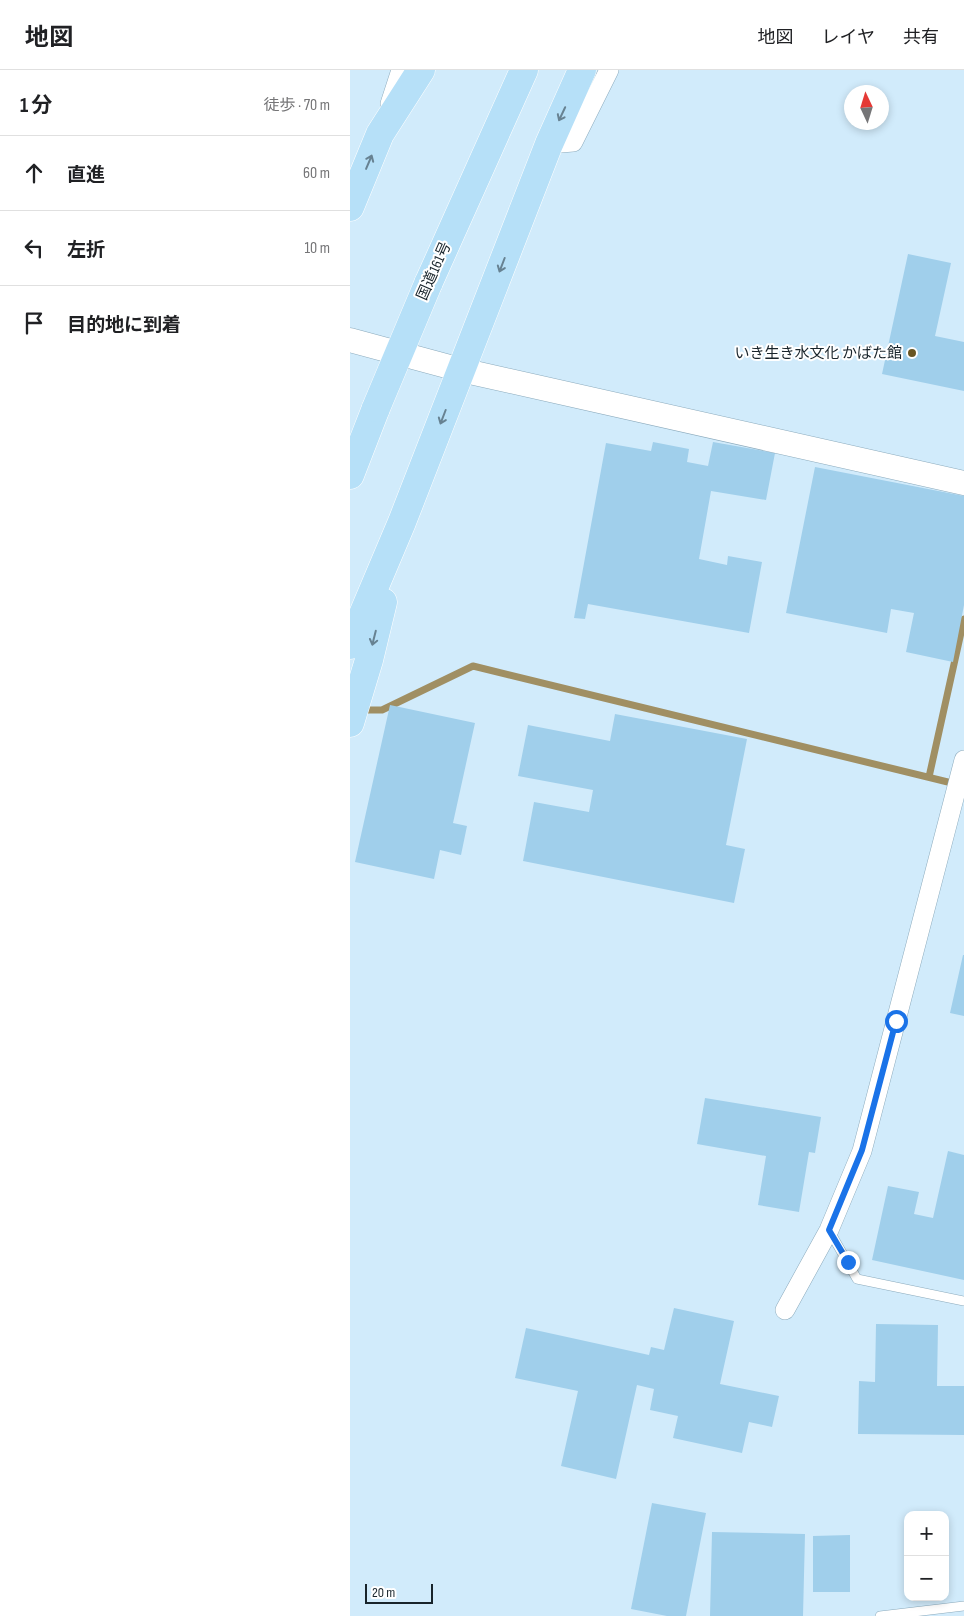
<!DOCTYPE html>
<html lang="ja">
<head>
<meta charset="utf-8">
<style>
  body { margin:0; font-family:"Sofia Sans Condensed","Noto Sans JP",sans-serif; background:#f6f6f6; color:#202124 }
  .controls { position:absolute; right:15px; bottom:15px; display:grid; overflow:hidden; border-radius:10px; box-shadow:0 2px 8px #0003 }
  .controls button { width:45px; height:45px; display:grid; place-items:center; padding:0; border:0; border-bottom:1px solid #e0e0e0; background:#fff; color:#202124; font:25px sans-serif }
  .compass { position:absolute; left:494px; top:15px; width:45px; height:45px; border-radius:50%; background:#fff; box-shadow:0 2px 8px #0003; rotate:356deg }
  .scale { position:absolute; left:15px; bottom:12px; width:68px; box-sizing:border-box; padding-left:5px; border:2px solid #18242b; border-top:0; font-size:14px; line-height:18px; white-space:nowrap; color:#18242b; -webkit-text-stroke:4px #fff; paint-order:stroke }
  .stop { position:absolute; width:15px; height:15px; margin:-11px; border:4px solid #1a73e8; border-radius:50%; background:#fff }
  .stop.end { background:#1a73e8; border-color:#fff; box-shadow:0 1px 5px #0008 }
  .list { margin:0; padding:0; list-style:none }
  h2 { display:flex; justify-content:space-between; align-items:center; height:65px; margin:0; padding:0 20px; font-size:21px }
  h2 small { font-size:16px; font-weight:400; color:#757577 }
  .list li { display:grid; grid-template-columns:32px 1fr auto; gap:15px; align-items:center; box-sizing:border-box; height:75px; padding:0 20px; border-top:1px solid #e0e0e0 }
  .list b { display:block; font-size:19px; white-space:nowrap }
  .list em { font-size:16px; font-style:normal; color:#757577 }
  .icon { flex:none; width:28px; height:28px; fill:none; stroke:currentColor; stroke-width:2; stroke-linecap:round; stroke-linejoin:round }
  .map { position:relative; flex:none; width:614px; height:1546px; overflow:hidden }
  header { display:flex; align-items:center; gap:30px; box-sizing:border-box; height:70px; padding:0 25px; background:#fff; border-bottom:1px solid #e0e0e0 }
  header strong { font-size:24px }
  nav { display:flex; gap:28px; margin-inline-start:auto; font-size:18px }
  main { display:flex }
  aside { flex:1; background:#fff }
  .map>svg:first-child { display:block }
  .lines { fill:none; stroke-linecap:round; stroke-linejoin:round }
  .stream { stroke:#a08f63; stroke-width:7 }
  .building { fill:#a0cfeb }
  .service-casing { stroke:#8baabc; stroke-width:10 }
  .minor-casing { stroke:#8baabc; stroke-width:20 }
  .tertiary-casing { stroke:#8baabc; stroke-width:25 }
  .trunk-casing { stroke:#fff; stroke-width:29 }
  .service { stroke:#fff; stroke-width:9 }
  .minor { stroke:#fff; stroke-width:19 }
  .tertiary { stroke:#fff; stroke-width:24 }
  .trunk { stroke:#b6e0f8; stroke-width:28 }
  .trunk-bridge-casing { stroke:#fff; stroke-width:29; stroke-linecap:butt }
  .trunk-bridge { stroke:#b6e0f8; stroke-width:28 }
  .oneway { stroke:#678292 }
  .route { stroke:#1a73e8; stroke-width:6 }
  .poi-dot { fill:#685523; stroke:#fff; stroke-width:2 }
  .labels { text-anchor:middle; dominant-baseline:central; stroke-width:4; stroke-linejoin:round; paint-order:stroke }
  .street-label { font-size:15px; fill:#18242b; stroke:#fff }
  .poi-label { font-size:15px; fill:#18242b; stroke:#fff; text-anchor:end }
</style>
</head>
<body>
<header>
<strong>地図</strong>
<nav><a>地図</a><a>レイヤ</a><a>共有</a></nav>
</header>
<main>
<aside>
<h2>1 分<small>徒歩 · 70 m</small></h2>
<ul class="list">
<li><svg class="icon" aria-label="ahead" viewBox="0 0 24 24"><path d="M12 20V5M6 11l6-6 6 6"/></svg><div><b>直進</b></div><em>60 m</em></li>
<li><svg class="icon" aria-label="left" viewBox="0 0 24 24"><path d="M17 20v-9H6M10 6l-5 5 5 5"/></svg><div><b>左折</b></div><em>10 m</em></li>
<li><svg class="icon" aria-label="arrive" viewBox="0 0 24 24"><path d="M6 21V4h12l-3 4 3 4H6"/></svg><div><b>目的地に到着</b></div></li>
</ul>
</aside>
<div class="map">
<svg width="614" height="1546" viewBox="0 0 614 1546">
  <rect width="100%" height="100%" fill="#d1ebfb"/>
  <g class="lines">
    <path class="stream" d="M9 640H32L123 596 606 714
      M579 707 614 549"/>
  </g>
  <path class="building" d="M558 184 601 193 585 266 614 272V321L532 304Z
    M303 372 339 379 337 392 358 396 363 372 425 383 416 430 361 421 349 489 377 495 378 486 412 492 399 563 238 534 235 549 224 548 256 373 301 381Z
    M465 397 614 426V535L603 592 556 582 564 543 541 539 537 563 436 543Z
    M40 635 125 653 103 753 117 756 111 785 90 780 84 809 5 792Z
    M265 644 397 669 376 775 395 779 384 833 173 791 184 732 239 742 243 720 168 706 178 655 260 671Z
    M613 885H614V946L600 943Z
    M355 1028 471 1047 465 1083 459 1082 449 1142 408 1135 416 1086 347 1074Z
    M598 1081 614 1085V1210L522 1190 538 1116 569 1122 564 1144 583 1148Z
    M324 1238 384 1251 370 1314 429 1326 422 1357 399 1352 392 1383 323 1368 328 1346 300 1340 304 1319 287 1315 266 1409 211 1396 228 1321 165 1308 176 1258 299 1285 301 1277 314 1280Z
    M526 1254 588 1255 587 1316H614V1365L508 1364 509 1311 525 1312Z
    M302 1433 356 1443 336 1546H317L281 1539Z
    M362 1462 455 1464 453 1546H360Z
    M500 1465V1522H463V1466Z"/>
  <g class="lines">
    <g class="service-casing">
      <path id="service" d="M479 1160 507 1209 614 1231
        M530 1546 614 1536"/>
    </g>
    <g class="minor-casing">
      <path id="minor" d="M40 34 51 0
        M199 74 223 72 259 0
        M435 1240 479 1160 512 1081 614 690"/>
    </g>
    <g class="tertiary-casing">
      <path id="tertiary" d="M0 270 111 300 614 413"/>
    </g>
    <g class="trunk-casing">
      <path id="trunk" d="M0 137 30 64 71 0
        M78 214 174 0
        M0 405 26 338
        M0 575 52 452 199 74 232 0
        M0 653 19 590 33 532"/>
    </g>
    <use href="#service" class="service"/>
    <use href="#minor" class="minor"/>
    <use href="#tertiary" class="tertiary"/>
    <use href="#trunk" class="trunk"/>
    <g class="trunk-bridge-casing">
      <path id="trunk-bridge" d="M26 338 78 214"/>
    </g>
    <use href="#trunk-bridge" class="trunk-bridge"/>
  </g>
  <defs><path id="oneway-shaft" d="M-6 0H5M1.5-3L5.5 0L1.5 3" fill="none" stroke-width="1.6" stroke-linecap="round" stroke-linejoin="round" transform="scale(1.25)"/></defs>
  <g class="oneway">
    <use href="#oneway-shaft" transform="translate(212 44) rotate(115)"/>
    <use href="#oneway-shaft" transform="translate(19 92) rotate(-67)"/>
    <use href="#oneway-shaft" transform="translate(152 195) rotate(111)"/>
    <use href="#oneway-shaft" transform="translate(93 347) rotate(111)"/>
    <use href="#oneway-shaft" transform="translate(24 568) rotate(104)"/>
  </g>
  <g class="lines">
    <path class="route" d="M498 1192 479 1160 512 1080 546 951"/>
  </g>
  <circle class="poi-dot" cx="562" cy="283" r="5"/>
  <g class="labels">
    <g class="street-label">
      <text transform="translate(84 201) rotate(-66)">国道161号</text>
    </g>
    <g class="poi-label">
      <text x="552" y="283">いき生き水文化 かばた館</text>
    </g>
  </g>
</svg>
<div class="controls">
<button>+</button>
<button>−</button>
</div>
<svg class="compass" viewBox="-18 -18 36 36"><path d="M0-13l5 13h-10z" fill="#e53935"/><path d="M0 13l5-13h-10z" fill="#757577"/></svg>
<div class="scale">20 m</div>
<div class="stop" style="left:546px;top:951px"></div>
<div class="stop end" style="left:498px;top:1192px"></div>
</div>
</main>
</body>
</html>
